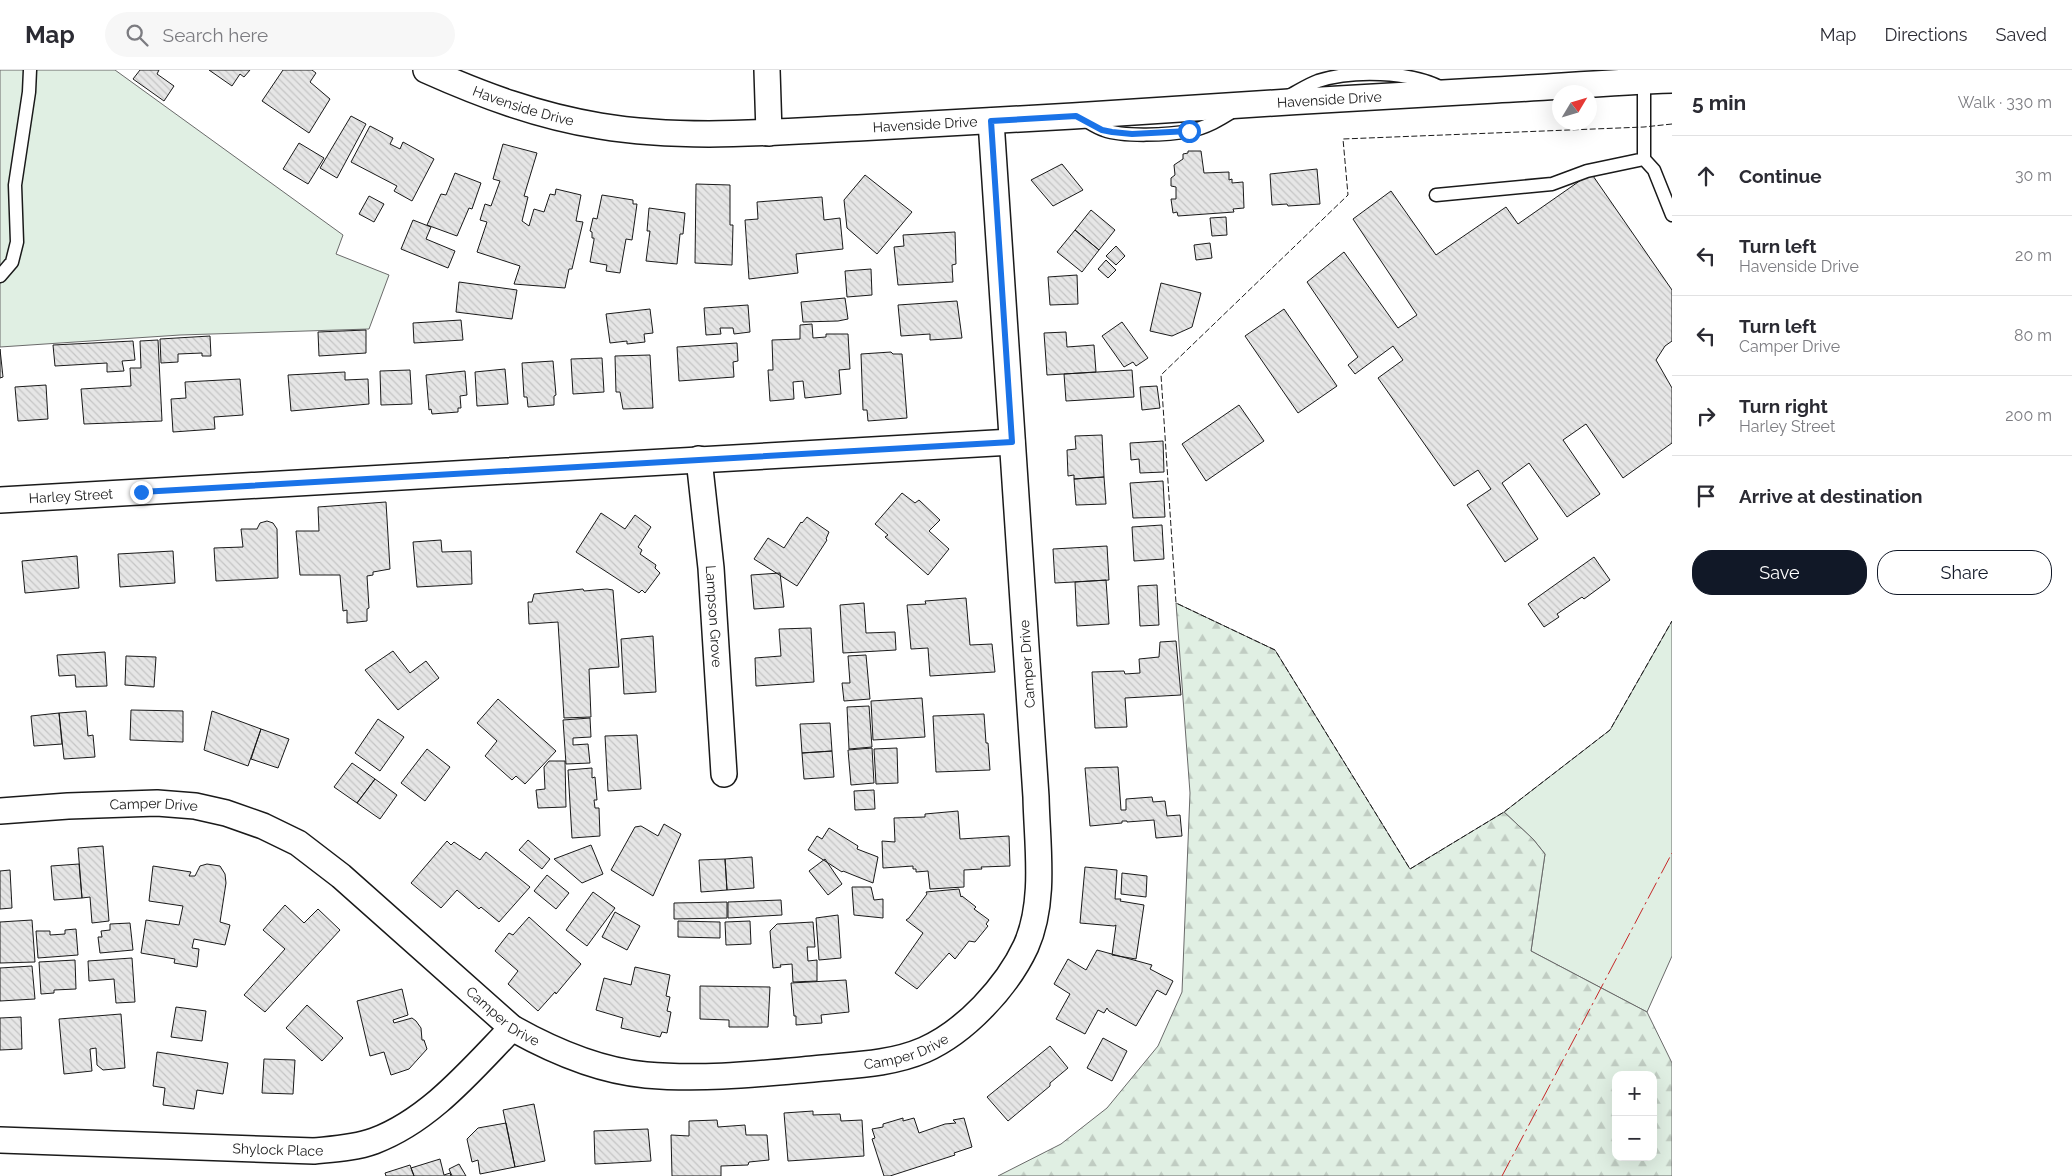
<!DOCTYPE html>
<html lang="en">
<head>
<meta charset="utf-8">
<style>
  body { margin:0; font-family:Raleway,sans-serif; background:#f7f7f7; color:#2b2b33 }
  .controls { position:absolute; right:15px; bottom:15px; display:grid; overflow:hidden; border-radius:10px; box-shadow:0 5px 20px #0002 }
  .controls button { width:45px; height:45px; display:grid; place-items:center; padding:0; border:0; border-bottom:1px solid #e1e1e2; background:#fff; color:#2b2b33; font:25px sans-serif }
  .compass { position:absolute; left:1552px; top:15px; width:45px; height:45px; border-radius:50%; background:#fff; box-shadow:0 5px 20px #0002; rotate:52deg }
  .stop { position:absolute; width:15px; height:15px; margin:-11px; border:4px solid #1a73e8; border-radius:50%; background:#fff }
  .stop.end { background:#1a73e8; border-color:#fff; box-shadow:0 1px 5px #0008 }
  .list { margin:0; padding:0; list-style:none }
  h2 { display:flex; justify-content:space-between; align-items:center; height:65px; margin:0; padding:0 20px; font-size:21px }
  h2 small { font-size:16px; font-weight:400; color:#7c7c81 }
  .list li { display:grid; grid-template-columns:32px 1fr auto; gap:15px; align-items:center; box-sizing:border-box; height:80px; padding:0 20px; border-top:1px solid #e1e1e2 }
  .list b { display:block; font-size:19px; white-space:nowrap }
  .list p { margin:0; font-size:16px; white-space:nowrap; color:#7c7c81 }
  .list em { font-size:16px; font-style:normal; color:#7c7c81 }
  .actions { display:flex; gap:10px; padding:15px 20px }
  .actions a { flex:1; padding:11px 0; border:1px solid #111827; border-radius:20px; text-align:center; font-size:18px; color:#111827 }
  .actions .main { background:#111827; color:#fff }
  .icon { flex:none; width:28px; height:28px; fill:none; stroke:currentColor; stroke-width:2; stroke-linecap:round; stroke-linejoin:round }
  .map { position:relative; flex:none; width:1672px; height:1106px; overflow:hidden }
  header { display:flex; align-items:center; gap:30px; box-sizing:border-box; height:70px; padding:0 25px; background:#fff; border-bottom:1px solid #e1e1e2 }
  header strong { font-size:24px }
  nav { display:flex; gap:28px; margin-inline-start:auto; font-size:18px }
  .search { width:350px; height:45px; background:#f7f7f7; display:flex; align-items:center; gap:12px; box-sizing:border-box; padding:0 18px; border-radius:28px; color:#7c7c81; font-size:19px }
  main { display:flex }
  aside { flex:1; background:#fff }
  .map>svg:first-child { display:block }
  .grass { fill:#e0efe3; stroke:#6a6a6a }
  .forest { fill:url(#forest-firs); stroke:#6a6a6a; fill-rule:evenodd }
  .building { fill:url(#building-back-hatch); stroke:#1a1a1a }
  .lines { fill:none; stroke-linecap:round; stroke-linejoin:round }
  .lane-casing { stroke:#1a1a1a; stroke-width:15 }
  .street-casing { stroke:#1a1a1a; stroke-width:28 }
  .lane { stroke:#fff; stroke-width:12 }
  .street { stroke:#fff; stroke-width:25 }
  .fence { stroke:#1a1a1a; stroke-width:1; stroke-dasharray:6 2.5; stroke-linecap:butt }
  .power { stroke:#c62828; stroke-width:1; stroke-dasharray:18 4 2.5 4; stroke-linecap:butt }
  .route { stroke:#1a73e8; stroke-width:6 }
  .labels { text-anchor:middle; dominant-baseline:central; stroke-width:4; stroke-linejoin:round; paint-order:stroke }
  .street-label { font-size:14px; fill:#1a1a1a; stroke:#fff }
</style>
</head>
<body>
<header>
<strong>Map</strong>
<div class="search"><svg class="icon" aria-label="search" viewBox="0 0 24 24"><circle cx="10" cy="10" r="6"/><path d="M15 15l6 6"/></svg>Search here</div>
<nav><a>Map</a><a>Directions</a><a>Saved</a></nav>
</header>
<main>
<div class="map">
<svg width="1672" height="1106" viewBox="0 0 1672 1106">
  <defs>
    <pattern id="forest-firs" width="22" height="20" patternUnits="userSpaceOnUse" patternTransform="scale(1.25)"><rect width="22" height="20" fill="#e0efe3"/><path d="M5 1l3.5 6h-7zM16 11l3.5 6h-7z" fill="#c0ccc2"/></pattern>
    <pattern id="building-back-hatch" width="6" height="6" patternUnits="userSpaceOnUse" patternTransform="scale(1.25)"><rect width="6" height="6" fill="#e6e6e6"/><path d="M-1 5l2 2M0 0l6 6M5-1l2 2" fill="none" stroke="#c5c5c5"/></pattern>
  </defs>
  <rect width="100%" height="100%" fill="#fff"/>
  <path class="grass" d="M0 0H115L343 165 336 184 389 205 369 259 180 265 0 277Z
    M1672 551V886L1647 942 1531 881 1545 784 1533 769 1504 742 1610 660Z"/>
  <path class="forest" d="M1176 533 1275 580 1410 799 1504 742 1533 769 1545 784 1531 881 1647 942 1672 993V1106H998L1061 1074 1107 1038 1158 976 1182 922 1190 723ZM1616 1005H1653V1087H1616Z"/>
  <path class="building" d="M140 0H159L157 4 174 16 164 31 133 9Z
    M209 0H250L244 7 240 4 232 16Z
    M283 0H312L316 3 310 12 330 29 309 63 262 31Z
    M351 46 366 54 337 108 320 98Z
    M370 56 393 68 390 74 400 79 403 72 434 89 412 131 394 121 397 116 351 92Z
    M299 73 324 88 308 114 283 99Z
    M503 74 537 83 524 126 528 127 522 151 529 156 534 139 544 142 550 124 555 125 556 119 581 125 576 151 583 152 572 199H569L565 218 514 214 520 196 477 182 487 152 480 150 485 134 491 136 500 111 493 109Z
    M1188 81H1201L1204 103 1229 102V110L1232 109V113L1243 112 1244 138 1233 139 1234 142 1178 146 1177 142 1173 143 1171 129H1176V117L1171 116V108L1175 105 1174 95 1183 89V84L1188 83Z
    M1062 94 1083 120 1053 136 1031 110Z
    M1317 99 1320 134 1288 136 1287 134 1272 135 1270 104Z
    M455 103 481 113 472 139 469 138 457 166 427 155 441 124 446 125Z
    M1591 103 1672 220V271L1665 276 1656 290 1672 318V373L1623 408 1586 354 1563 370 1600 424 1567 447 1529 393 1502 413 1538 469 1505 492 1467 435 1491 419 1478 400 1454 416 1378 308 1403 290 1393 276 1355 304 1348 295 1358 287 1307 212 1344 182 1398 258 1417 245 1353 149 1391 121 1436 185 1506 137 1518 154Z
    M865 105 912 142 877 184 847 158 844 130Z
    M696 114 730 115V155H733L732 195 695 193Z
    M602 125 633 130V134H637L632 170 626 169 620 203 606 201 607 195 590 192 594 170V168H592V162L590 161 593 148 597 149Z
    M369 126 384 134 374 152 359 144Z
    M822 127 824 150 840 148 843 179 796 184 798 203 749 209 745 150 758 149 757 132Z
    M649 138 685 143 683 164H680L677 194 646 191 650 161H647Z
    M1091 140 1115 160 1099 180 1075 160Z
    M1226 147 1227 165 1212 166 1210 148Z
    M413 150 431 157 426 169 455 181 448 198 401 179Z
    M1075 160 1099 180 1082 202 1057 182Z
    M955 162 956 194 952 195 953 212 898 215 894 177 904 176 903 165Z
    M1210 173 1212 188 1196 190 1194 175Z
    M1116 176 1125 186 1116 195 1106 186Z
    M1106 190 1116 200 1108 208 1098 199Z
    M871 199 872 225 847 227 845 201Z
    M1077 205 1078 234 1050 235 1048 207Z
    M459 212 517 220 512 249 456 242Z
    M1161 213 1201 223 1192 257 1172 266 1150 261Z
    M845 228 848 249 838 251 803 252 801 232Z
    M957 231 962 268 930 270V264L901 266 898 235Z
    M748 235 750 262 734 264 733 258H720L721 264 706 265 704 238Z
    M650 239 653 263 644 264 645 272 627 274V271L610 273 606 244Z
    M1284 239 1337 316 1298 343 1245 266Z
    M461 250 463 270 414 273 413 253Z
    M1122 252 1148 288 1136 296 1133 292 1124 297 1102 266Z
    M812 254 813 268 826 267V264H848L850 299 839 300 841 324 805 328 803 311 793 312 794 329 770 331 768 300H773L772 270 800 269V255Z
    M366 260V283L319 286 318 262Z
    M1066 262 1067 277 1094 275 1096 302 1047 305 1044 263Z
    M210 266 211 286H202V283L178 284V292L161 293 160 269Z
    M158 270 162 351 84 354 81 319 131 316 130 298H141L140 271Z
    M133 271 135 290 122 291 124 301 107 302V293L55 296 53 275Z
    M737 273 738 291 733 292 734 307 679 311 677 277Z
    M0 279 3 307 0 308Z
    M891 282 893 284H902L907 348 868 351 867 340H863L861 284Z
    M650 285 653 338 623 339 620 322H616L615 286Z
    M602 288 604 322 573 324 571 289Z
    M553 291 556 325 554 326V335L528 337 527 327H524L522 293Z
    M505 299 508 334 477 336 475 302Z
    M410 300 412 334 381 335 380 301Z
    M1132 300 1134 327 1066 331 1064 304Z
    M465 301 467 325 460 326 461 338H458V342L432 344 431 339 429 340 426 305Z
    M345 302V310L368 309 369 334 291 341 288 305Z
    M240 309 243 345 214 347 215 359 173 362 171 329 186 328 185 312Z
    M46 315 48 349 18 351 15 317Z
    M1157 316 1160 338 1142 340 1140 317Z
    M1239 335 1264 371 1206 411 1182 374Z
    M1102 365 1104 407 1074 409V405L1068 406 1067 380 1076 379 1075 366Z
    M1163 371 1164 402 1140 403 1139 389 1131 390 1130 373Z
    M1104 407 1106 434 1076 435 1074 409Z
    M1163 411 1165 447 1133 448 1130 413Z
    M902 423 915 433 919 430 940 450 929 461 949 479 928 505 885 467 888 465 875 454Z
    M386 432 390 499 373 502V505L367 506 369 538 367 539V551L347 553V540L343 541 340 505H300L296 461H319L318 437Z
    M601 443 625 459 635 445 651 457 638 477 642 480 640 484 656 495 655 498 660 503 645 523 642 520 639 523 576 482Z
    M807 447 829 462 826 469 827 470 797 516 754 489 768 468 784 478 801 452 802 453Z
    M267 451 273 453 277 459 278 508 216 511 214 478 243 477 241 459H257L260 453Z
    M1162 455 1164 489 1134 491 1132 457Z
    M441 470 442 482 471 481 472 514 417 517 413 472Z
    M1107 476 1109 510 1055 513 1053 479Z
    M173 481 175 513 120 517 118 484Z
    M77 486 79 518 25 523 22 491Z
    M1594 487 1610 510 1584 529 1582 527 1557 544 1559 547 1544 557 1528 534Z
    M780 503 784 537 754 539 751 505Z
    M1106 510 1109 554 1077 556 1075 512Z
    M1157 515 1159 555 1140 556 1138 516Z
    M583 519 584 521 607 519 613 520 619 597 589 599 591 647 564 648 558 552 529 554 528 532H532L534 524Z
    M966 528 970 575 992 574 995 602 930 606 928 578 911 579 907 535 926 534 925 531Z
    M864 533 866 563 895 562 896 580 843 583 840 535Z
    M811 558 814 612 756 616 755 588 781 586 779 559Z
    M653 566 656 622 624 624 621 569Z
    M1176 571 1181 625 1125 628 1127 657 1095 658 1092 602 1124 601 1125 604 1140 603 1139 589 1159 587 1160 572Z
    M393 581 410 603 426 591 439 608 398 640 365 600Z
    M105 582 107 616 76 617 75 605 59 606 57 585Z
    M866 585 870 629 844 631 842 613H850L848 586Z
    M126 586 156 587 154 617 125 615Z
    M922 628 925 667 873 670 871 631Z
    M498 629 556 681 525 714 516 706 512 710 485 686 497 671 477 653Z
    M869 636 872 677 849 679 847 637Z
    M131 640 183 641V672L130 670Z
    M86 641 88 666 93 665 95 687 64 689 59 643Z
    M212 641 261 659 248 696 204 680Z
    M59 643 62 674 34 676 31 646Z
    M984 644 986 673H988L990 700 936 702 933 646Z
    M590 648 591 667 573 668V675L588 674 590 693 566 694 563 650Z
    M378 649 404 667 380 701 355 683Z
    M830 653 832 681 802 683 800 654Z
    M261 659 289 669 278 698 251 689Z
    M637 665 641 719 608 721 605 666Z
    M872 678 874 713 851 715 848 680Z
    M897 678 898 713 876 714 874 679Z
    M427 679 450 697 425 731 401 713Z
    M832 681 834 707 804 709 802 683Z
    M549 691H565L566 737 538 738 536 720 545 719 544 697Z
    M352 693 375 709 357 733 334 717Z
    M1118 697 1121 740H1126V729L1152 727 1153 732 1165 731 1167 746 1180 745 1182 766 1156 768 1154 750 1127 752V751H1122V753L1090 756 1085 698Z
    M592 698V708L595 707 597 730H594L595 738H599L600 766 572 768 568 700Z
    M375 709 397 725 380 749 357 733Z
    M874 720 875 739 855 740 854 721Z
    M958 741 960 769 1009 766 1010 796 981 797 982 799 964 800V817L930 819 928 801 916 802V799H913V796L883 798 882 771 895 772 894 748 925 747V744Z
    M664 754 681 764 653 826 611 800 635 757 641 756 658 766Z
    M829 758 858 776 857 779 878 787 873 813 843 801 842 802 808 780 817 766 822 769Z
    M528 770 550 789 542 799 519 780Z
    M447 771 451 775 454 772 480 790 486 782 530 817 499 852 481 837 479 839 457 820 441 838 411 813Z
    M591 775 603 804 582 813 554 789Z
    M103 776 109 851 92 853 90 827 82 828 78 778Z
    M752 787 754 818 727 820 725 789Z
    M725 789 727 820 701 822 699 790Z
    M825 789 842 814 828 825 809 801Z
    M79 794 82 828 54 830 51 796Z
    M207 794 220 796 225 804 226 813 220 852 230 855 225 875 194 869 192 878 199 879 197 897 174 893 175 889 141 883 146 850 179 855 183 836 149 831 153 796 191 802 189 806H195L200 796Z
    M1085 797 1117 800 1115 829H1121L1120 831 1144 835 1136 889 1112 885 1116 855 1114 856 1080 853Z
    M10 800 12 838 0 839V801Z
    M1122 803 1147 806 1146 827 1121 824Z
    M547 805 569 823 556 839 534 821Z
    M852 817H871L874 830 883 829V848L854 845Z
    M959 819 961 827 962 826 976 837 974 839 989 850 986 854 988 856 975 872 969 871 955 889 949 883 917 919 895 903 923 863 906 850 909 848 927 824 926 822Z
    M593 822 615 838 587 876 566 860Z
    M781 830 782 845 728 848V832Z
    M727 832V848L674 849V833Z
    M285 835 304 853 318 839 340 860 265 942 244 925 285 879 263 860Z
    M615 842 640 856 627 880 602 867Z
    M838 845 841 888 819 890 816 848Z
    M529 847 581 894 556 924 555 922 538 941 508 914 518 901 495 881 509 863 513 865Z
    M32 850 35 892 0 893V852Z
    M678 851 720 852V868L678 867Z
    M750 851 751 874 726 875 725 852Z
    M813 852 815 877H807L808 891 817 890V911L793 912 792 894 780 895 781 897 773 898 770 861 777 854Z
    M130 853 133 880 100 883 98 867H102L101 861 110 860V854Z
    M76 859 78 885 38 888 36 861H50V865L65 864V860Z
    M1097 880 1152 895 1150 899 1173 911 1166 925 1157 920 1136 956 1109 941 1107 938 1104 943 1098 940 1085 964 1056 949 1070 924 1054 914 1068 889 1086 900Z
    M132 888 135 932 116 933 114 909 89 911 88 891Z
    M75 890 76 919 54 920V923L41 924 39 892Z
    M32 896 35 929 0 931V898Z
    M635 897 670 905 666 926 670 927 667 941 671 942 667 963 662 962 660 967 621 958 623 948 596 940 604 908 631 915Z
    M846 910 849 942 821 945 822 953 796 955V946H794L791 913Z
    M700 916 770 917 768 957H729V950L700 949Z
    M402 919 408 945 393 950 394 953 412 948 416 951 421 958 422 970H424L427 979 409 999 391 1005 384 982 370 986 357 931Z
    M307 935 343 968 322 991 286 958Z
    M176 937 206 941 202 971 171 967Z
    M121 944 125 998 103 1000 97 995 96 978 90 979 92 1001 64 1004 59 949Z
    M21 947 22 979 0 980V948Z
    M1103 968 1127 981 1112 1011 1087 998Z
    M1050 976 1068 998 1050 1013V1016L1008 1051 987 1027Z
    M157 982 228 993 223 1024 197 1020 194 1039 163 1035 165 1018 153 1016Z
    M264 989 295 990 293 1024 262 1023Z
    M534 1034 545 1091 515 1097 503 1040Z
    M813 1041V1045L840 1044 841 1051 862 1050 864 1086 788 1091 784 1043Z
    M903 1048V1051L914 1048 919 1063 945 1054 956 1053 953 1050 964 1048 972 1077 954 1083 955 1085 890 1106H884L872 1069 875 1068 872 1059 883 1057V1054Z
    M717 1050 718 1057 745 1055 746 1065H767L769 1090 749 1092 748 1095 721 1096V1106H672L671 1065 689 1066V1051Z
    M506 1053 515 1097 480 1104 478 1090 472 1092 467 1069 478 1058Z
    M648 1059 651 1091 595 1094 594 1061Z
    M440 1089 444 1105 450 1103 451 1106H414L411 1098Z
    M459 1094 466 1106H452L449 1099Z
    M410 1095 414 1106H386L385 1103Z"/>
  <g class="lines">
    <g class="lane-casing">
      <path id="lane" d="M1644 11V89L1654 100 1672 145
        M1287 27C1297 22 1307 15 1318 11 1352 0 1410 1 1442 18
        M1083 49C1090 53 1097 58 1104 60 1123 67 1169 65 1189 61 1206 58 1221 49 1235 40
        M1436 125 1552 114 1587 101 1644 89
        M0 206 12 192 17 172 15 115 29 22 30 0"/>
    </g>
    <g class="street-casing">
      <g id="street">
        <path id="s1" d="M426 0C482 25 538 46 600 56 685 70 772 62 858 58 930 54 1001 50 1073 46 1214 36 1354 28 1495 20 1554 17 1613 12 1672 10"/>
        <path d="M767 0 769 63"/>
        <path id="s2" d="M699 389 711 498 724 704"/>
        <path id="s3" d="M0 430 1012 372"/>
        <path id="s4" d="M0 741 68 736 157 733 195 736 226 743 263 756 298 773 341 806 512 958C553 981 599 1001 646 1005 702 1010 757 1004 813 999 850 995 889 995 924 980 965 962 1007 917 1026 876 1046 831 1037 775 1036 727L991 51"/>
        <path id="s5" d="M0 1070 314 1081C334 1079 355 1078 374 1071 430 1050 471 1000 512 958"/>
      </g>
    </g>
    <use href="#lane" class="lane"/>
    <use href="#street" class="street"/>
    <path class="fence" d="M1672 54 1644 57 1343 69 1348 125 1161 305 1176 533 1275 580 1410 799 1504 742 1610 660 1672 551"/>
    <path class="power" d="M1502 1106 1672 783"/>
  </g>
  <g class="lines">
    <path class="route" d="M141 422 1012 372 991 51 1076 46 1102 60 1112 62 1132 64 1189 61"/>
  </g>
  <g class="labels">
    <g class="street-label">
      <text stroke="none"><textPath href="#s1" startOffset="914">Havenside Drive</textPath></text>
      <text stroke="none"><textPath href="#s1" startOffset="104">Havenside Drive</textPath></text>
      <text stroke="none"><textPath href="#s1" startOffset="509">Havenside Drive</textPath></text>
      <text stroke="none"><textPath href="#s3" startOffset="71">Harley Street</textPath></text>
      <text stroke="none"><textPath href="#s2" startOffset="158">Lampson Grove</textPath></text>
      <text transform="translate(1027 594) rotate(-94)">Camper Drive</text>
      <text stroke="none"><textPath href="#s4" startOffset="154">Camper Drive</textPath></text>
      <text stroke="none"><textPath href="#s4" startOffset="574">Camper Drive</textPath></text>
      <text stroke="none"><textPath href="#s4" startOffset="994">Camper Drive</textPath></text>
      <text stroke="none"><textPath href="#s5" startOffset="278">Shylock Place</textPath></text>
    </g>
  </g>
</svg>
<div class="controls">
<button>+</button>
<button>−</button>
</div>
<svg class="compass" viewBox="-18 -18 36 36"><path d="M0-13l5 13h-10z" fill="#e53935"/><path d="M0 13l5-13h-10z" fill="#7c7c81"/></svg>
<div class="stop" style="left:1189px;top:61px"></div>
<div class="stop end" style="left:141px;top:422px"></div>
</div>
<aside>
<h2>5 min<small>Walk · 330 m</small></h2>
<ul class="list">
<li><svg class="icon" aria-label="ahead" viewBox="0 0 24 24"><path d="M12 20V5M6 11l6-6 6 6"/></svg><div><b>Continue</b></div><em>30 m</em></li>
<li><svg class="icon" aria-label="left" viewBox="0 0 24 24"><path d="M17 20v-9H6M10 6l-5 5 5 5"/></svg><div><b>Turn left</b><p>Havenside Drive</p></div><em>20 m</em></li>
<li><svg class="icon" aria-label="left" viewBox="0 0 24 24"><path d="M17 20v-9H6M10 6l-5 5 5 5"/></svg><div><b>Turn left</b><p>Camper Drive</p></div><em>80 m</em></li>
<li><svg class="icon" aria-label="right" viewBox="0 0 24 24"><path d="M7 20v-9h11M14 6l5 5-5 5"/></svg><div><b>Turn right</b><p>Harley Street</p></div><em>200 m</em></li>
<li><svg class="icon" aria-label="arrive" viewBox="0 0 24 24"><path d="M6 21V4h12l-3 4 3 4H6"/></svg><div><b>Arrive at destination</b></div></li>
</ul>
<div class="actions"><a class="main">Save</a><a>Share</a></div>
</aside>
</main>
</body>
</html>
